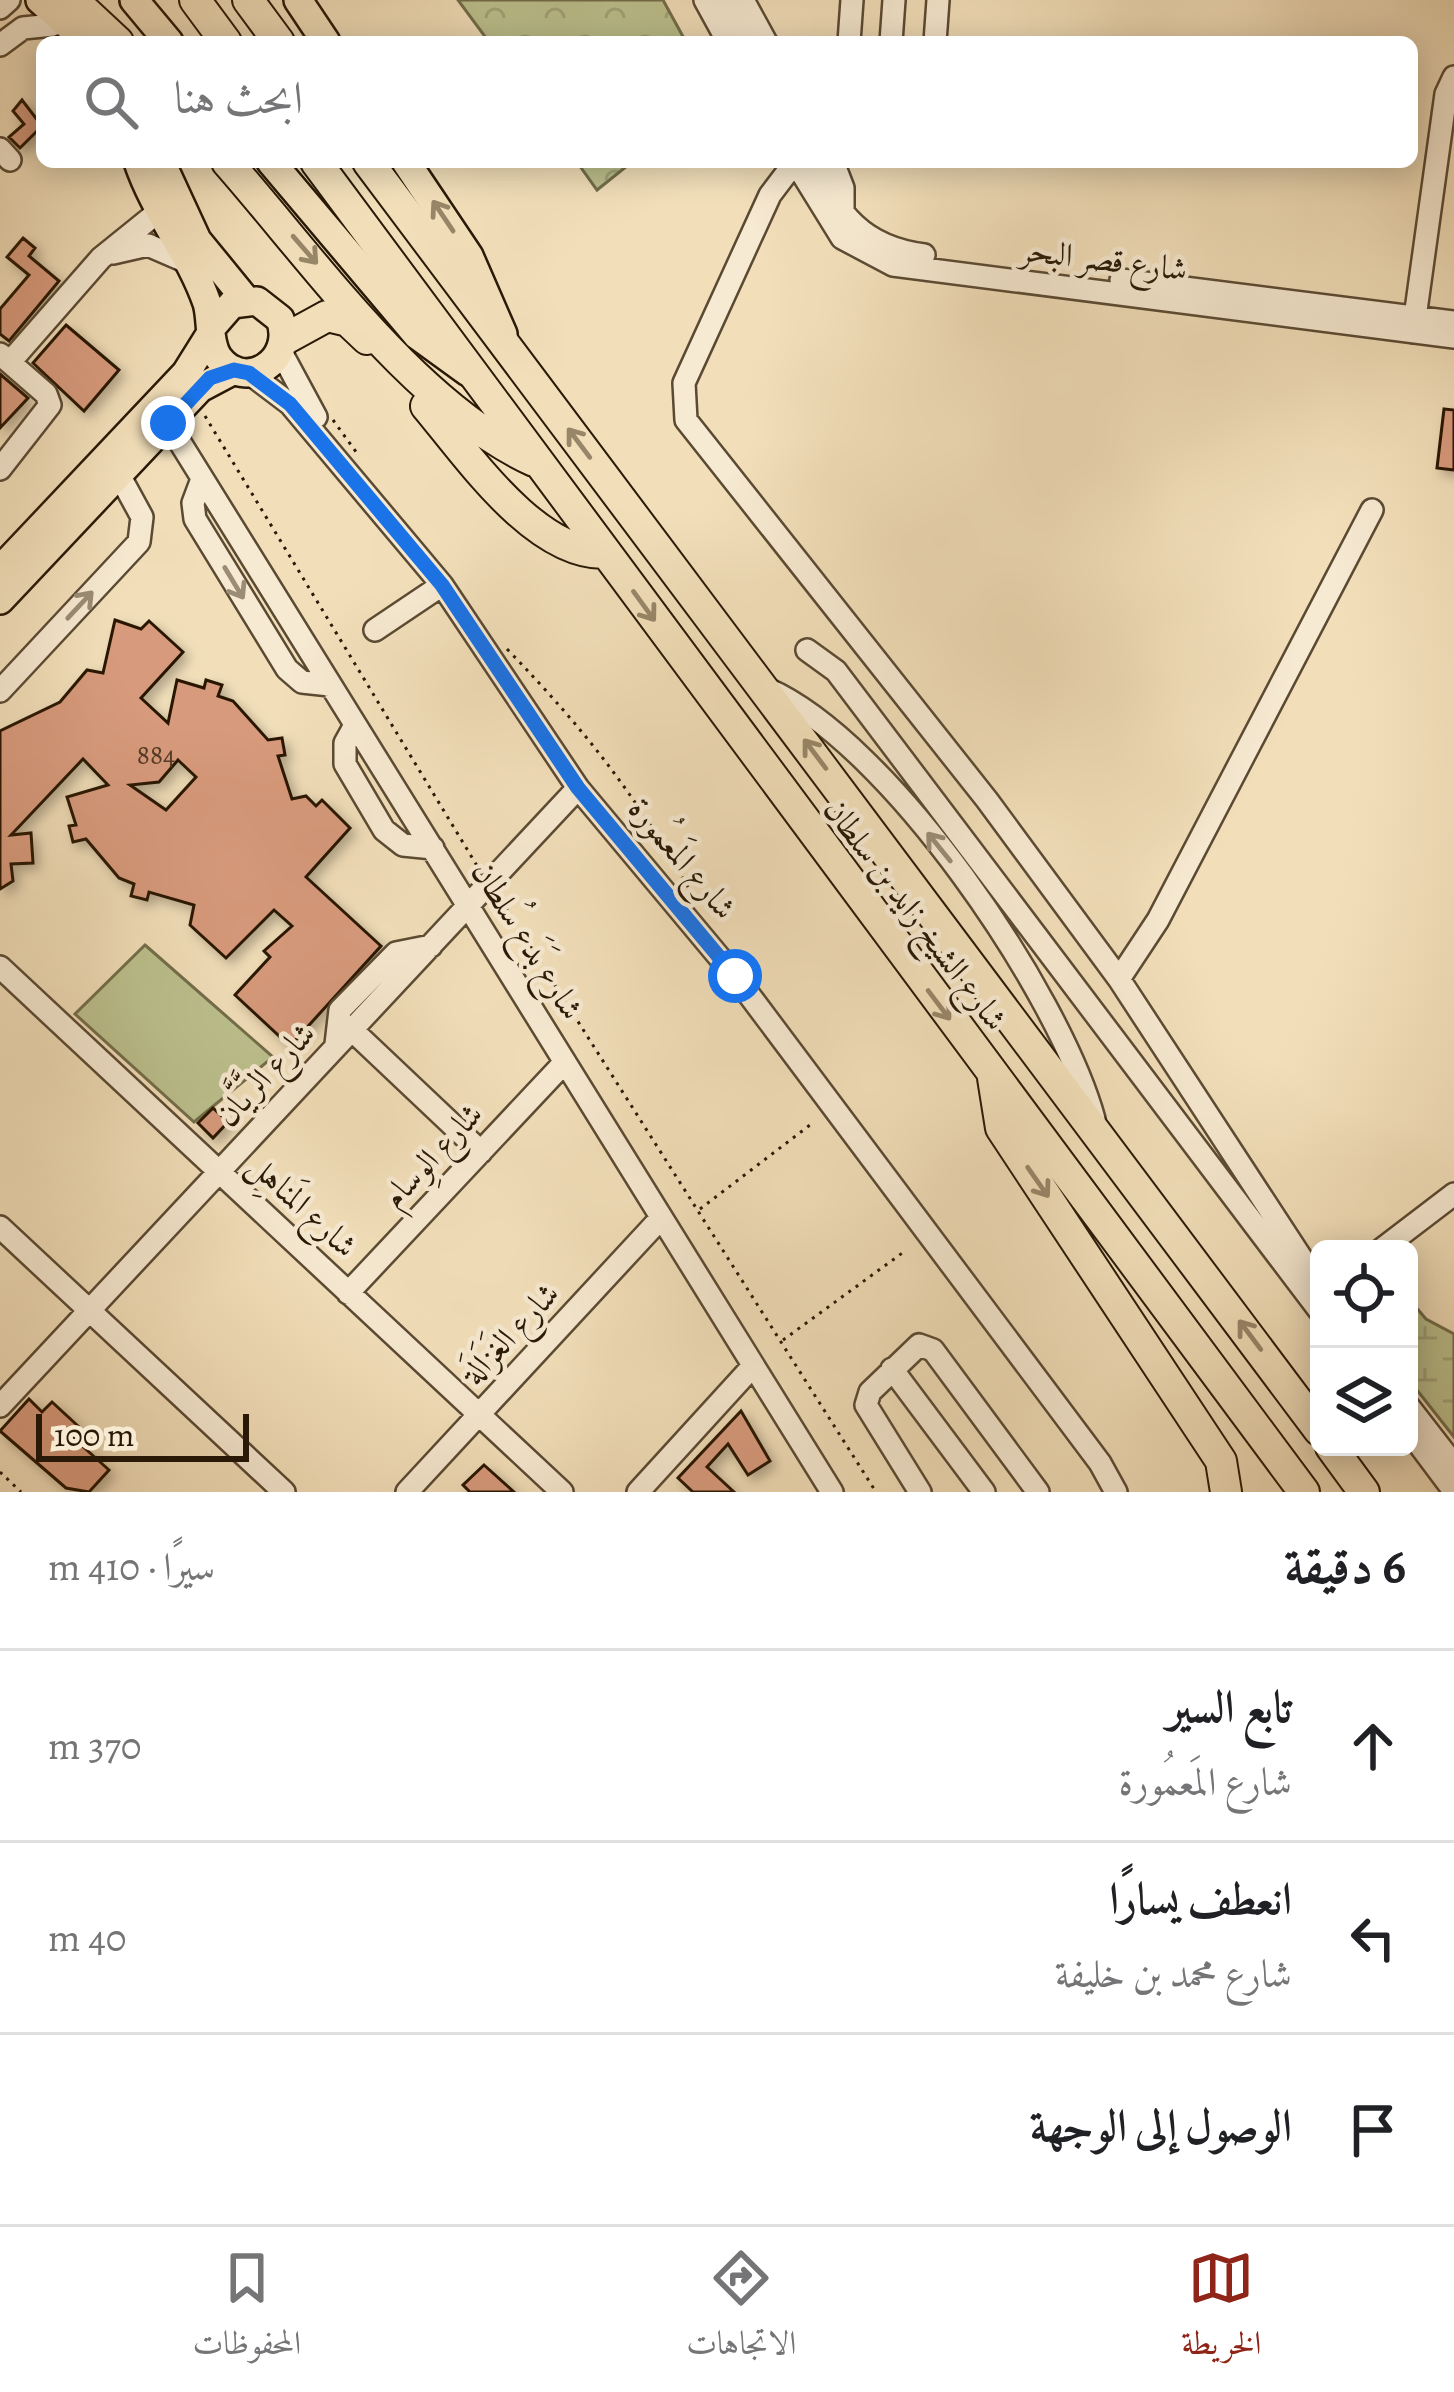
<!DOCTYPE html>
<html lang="ar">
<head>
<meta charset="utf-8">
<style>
  body { margin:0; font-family:Alegreya,Amiri,serif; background:#f2f2f2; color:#202124; direction:rtl }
  .controls { position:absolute; right:36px; bottom:36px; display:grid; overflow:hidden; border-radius:18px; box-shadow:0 6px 30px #0003 }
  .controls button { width:108px; height:108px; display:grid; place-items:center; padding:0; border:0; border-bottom:3px solid #e0e0e0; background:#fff; color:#202124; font:60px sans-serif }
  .scale { position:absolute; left:36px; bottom:30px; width:213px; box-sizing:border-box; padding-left:12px; border:6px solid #291906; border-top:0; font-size:33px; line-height:42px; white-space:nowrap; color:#291906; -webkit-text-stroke:9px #f7ead2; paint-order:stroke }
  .stop { position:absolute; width:36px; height:36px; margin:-27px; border:9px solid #1a73e8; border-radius:50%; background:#fff }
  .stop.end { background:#1a73e8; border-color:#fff; box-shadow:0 3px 12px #0008 }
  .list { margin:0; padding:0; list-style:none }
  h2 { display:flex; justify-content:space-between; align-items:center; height:156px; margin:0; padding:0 48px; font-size:51px }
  h2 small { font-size:39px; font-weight:400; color:#757577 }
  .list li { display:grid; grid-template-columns:78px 1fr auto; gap:36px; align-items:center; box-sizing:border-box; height:192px; padding:0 48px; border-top:3px solid #e0e0e0 }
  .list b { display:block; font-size:45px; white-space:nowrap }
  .list p { margin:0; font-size:39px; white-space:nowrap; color:#757577 }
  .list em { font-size:39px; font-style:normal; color:#757577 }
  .icon { flex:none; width:66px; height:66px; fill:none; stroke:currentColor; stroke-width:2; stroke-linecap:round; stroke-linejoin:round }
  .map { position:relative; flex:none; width:1454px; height:1492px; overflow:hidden; direction:ltr }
  .search { position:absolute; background:#fff; box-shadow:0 6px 30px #0003; left:36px; right:36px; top:36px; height:132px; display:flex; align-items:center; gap:30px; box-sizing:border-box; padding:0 42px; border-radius:18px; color:#757577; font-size:45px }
  .sheet { height:732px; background:#fff }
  nav { display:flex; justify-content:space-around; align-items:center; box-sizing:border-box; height:168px; border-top:3px solid #e0e0e0; background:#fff; font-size:33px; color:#757577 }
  nav a { display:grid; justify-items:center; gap:6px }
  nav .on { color:#8f2418 }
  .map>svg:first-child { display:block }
  .forest { fill:url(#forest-crowns); stroke:#726d4a; stroke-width:3 }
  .wetland { fill:url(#wetland-marsh); stroke:#726d4a; stroke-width:3 }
  .garden { fill:#bcc18e; stroke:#726d4a; stroke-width:3 }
  .building { fill:#d79a7c; stroke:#291906; stroke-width:3; fill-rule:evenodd; filter:url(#shadow) }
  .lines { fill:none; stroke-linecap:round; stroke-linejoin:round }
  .minor-casing { stroke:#5b4a33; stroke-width:26 }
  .major-casing { stroke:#291906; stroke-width:32 }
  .highway-casing { stroke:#291906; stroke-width:34 }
  .path { stroke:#291906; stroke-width:3; stroke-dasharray:3 6; stroke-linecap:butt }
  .minor { stroke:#f7ead2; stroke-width:21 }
  .major { stroke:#f2dfba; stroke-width:27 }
  .highway { stroke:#f2dfba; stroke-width:30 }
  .oneway { stroke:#988669 }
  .oneway2 { stroke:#9a8c76 }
  .route { stroke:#1a73e8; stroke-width:15 }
  .labels { text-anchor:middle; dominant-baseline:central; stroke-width:9; stroke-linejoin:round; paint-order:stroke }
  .number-label { font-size:27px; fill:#543924 }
  .street-label { font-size:33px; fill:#291906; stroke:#f7ead2 }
</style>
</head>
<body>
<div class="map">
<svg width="1454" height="1492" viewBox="0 0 1454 1492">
  <defs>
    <pattern id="forest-crowns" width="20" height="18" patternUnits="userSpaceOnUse" patternTransform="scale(3)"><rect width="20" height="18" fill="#bcc18e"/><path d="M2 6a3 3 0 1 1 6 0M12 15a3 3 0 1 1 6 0" fill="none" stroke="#a2a579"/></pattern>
    <pattern id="wetland-marsh" width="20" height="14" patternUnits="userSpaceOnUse" patternTransform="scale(3)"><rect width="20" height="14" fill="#bcc18e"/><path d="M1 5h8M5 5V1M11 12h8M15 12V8" fill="none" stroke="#a2a579"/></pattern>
    <filter id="shadow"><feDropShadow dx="5.5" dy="5.5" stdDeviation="6" flood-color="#0004"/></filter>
  </defs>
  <rect width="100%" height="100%" fill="#f2dfba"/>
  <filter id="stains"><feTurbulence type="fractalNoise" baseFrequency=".00167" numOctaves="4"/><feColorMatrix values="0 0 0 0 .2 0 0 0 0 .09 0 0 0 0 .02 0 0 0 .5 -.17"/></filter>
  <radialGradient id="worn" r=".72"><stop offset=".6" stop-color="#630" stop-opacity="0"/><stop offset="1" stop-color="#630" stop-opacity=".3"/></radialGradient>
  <path class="forest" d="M458 0H663L686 42H489Z
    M577 162H632L597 190Z"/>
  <path class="wetland" d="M1409 1299 1426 1319 1454 1334V1437L1409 1380Z"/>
  <path class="garden" d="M145 945 273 1057 194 1122 75 1014Z"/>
  <path class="building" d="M22 100 42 126 20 148 9 137 24 124 13 111Z
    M23 238 35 248 29 256 59 281 9 341 0 334V309L29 275 7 257Z
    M66 325 119 370 84 411 33 363Z
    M0 374 28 398 0 428Z
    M1444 409 1454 410V470L1437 468Z
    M115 620 141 629 149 621 183 652 141 698 168 723 177 680 204 688 206 680 222 685 218 696 233 701 268 740 282 738 285 755 278 756 292 799 306 796 316 806 322 800 350 828 306 877 381 946 290 1046 235 995 270 957 264 951 292 926 274 910 226 958 190 925 194 905 149 892 147 900 131 896 134 884 119 878 86 839 73 842 69 826 76 825 67 797 108 785 83 759 11 835 31 833 33 863 11 864 13 881 0 889V731L60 702 87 670 103 673ZM178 760 196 777 166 810 130 785 159 782Z
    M213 1108 228 1122 213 1138 198 1123Z
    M29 1399 42 1412 52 1402 78 1426 70 1435 109 1470 89 1492 66 1488 0 1431Z
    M741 1411 770 1461 748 1475 728 1444 707 1467 734 1492H693L678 1478Z
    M484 1465 514 1492H470L463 1485Z"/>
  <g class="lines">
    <g class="minor-casing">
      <path id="minor" d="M705 0 728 42
        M722 0 745 42
        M743 0 766 42
        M0 8 9 0
        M849 42 852 0
        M891 42 894 0
        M935 42 938 0
        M0 45 23 28 53 25
        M0 149 10 160
        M795 162 770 195 684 383 686 420 987 800 1119 979 1319 1285
        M795 162 842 238 893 265 1454 337
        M811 162C840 214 861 247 924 255
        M833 162 843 188V217
        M113 253 148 245 185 261
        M1121 280 1454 322
        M1413 332 1446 94 1454 77
        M281 352 316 417
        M0 354 46 394 50 405 0 469
        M10 362 101 258 158 212 173 216
        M249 373 290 404 442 585 578 788 735 976 1100 1463 1116 1492
        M168 423 832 1492
        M202 479 193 503 195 519 287 669 302 682 330 685
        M375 630 442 585
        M807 650 836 671 1319 1310
        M767 689C889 742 1059 992 1094 1119
        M0 691 139 542 142 517 118 473
        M355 725 345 743V764L384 830 403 845 433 848
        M0 967 562 1492
        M1119 979 1158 920 1372 510
        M352 1030 481 1152
        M336 1044 340 1010 396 953 431 946
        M0 1227 284 1492
        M1382 1249 1454 1194
        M348 1293 565 1062
        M892 1369 984 1492
        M0 1406 578 788
        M1409 1407 1454 1465
        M1409 1431 1454 1491
        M407 1492 661 1218
        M638 1492 753 1366
        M920 1492 866 1405 870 1392 919 1345 933 1350 1038 1492"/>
    </g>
    <g class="major-casing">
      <path id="major" d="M40 0 87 42
        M134 0 169 42
        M298 0 326 42
        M138 162C155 212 190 254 207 303 212 320 208 342 218 357 245 394 296 360 280 319L257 301 232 304 212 327
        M161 162 197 240 246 300
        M271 162 417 335 468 372
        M406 162 469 256 503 334
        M0 570 186 373 211 333
        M0 600 200 388 234 370"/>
    </g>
    <g class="highway-casing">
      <path id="highway" d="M73 0 118 42
        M195 0 226 42
        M248 0 279 42
        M227 162C314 261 415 406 534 461
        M316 162 1304 1492
        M368 162 1319 1430
        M285 339 327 316 348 321 367 339
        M426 406C468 456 536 556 606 553
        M993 1078 1001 1128 1221 1461 1226 1492
        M1331 1447 1364 1492"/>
    </g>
    <path class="path" d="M205 416 479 869
      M333 420 359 456
      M507 649C587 732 635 794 692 894
      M501 900 876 1492
      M700 1209 810 1125
      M783 1340 905 1251
      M0 1472 21 1492"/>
    <use href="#minor" class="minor"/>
    <use href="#major" class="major"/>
    <use href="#highway" class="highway"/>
  </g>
  <defs><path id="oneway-shaft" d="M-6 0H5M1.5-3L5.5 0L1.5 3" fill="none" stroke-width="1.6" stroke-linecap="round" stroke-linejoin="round" transform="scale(3)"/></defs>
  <g class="oneway">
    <use href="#oneway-shaft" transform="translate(443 216) rotate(-124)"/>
    <use href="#oneway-shaft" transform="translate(305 250) rotate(49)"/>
    <use href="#oneway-shaft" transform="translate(579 443) rotate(-127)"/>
    <use href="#oneway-shaft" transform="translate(644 606) rotate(54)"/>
    <use href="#oneway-shaft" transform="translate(815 754) rotate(-127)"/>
    <use href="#oneway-shaft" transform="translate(939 1005) rotate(53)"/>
    <use href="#oneway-shaft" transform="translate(1038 1182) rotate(55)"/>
    <use href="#oneway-shaft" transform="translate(1250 1335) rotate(-127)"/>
  </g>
  <g class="oneway2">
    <use href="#oneway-shaft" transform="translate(234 583) rotate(59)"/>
    <use href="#oneway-shaft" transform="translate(80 605) rotate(-47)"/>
    <use href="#oneway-shaft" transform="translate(939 847) rotate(-129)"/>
  </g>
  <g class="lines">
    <path class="route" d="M168 423 210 378 234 370 249 373 290 404 442 585 578 788 735 976"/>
  </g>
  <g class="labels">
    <g class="number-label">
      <text x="156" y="755">884</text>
    </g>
    <g class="street-label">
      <text transform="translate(1104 259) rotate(7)">شارع قصر البحر</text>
      <text transform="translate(683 858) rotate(50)">شارع المَعمُورة</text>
      <text transform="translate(916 914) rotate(53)">شارع الشيخ زايد بن سلطان</text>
      <text transform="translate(528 940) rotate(58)">شارع بَدَع سُلطان</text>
      <text transform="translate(265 1074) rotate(-47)">شارع الرَّيَّان</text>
      <text transform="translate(432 1155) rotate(-47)">شارع الوِسام</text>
      <text transform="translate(303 1205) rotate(43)">شارع المَناهِل</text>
      <text transform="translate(510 1333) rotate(-47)">شارع الغَزَالَة</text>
    </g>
  </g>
  <rect width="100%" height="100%" filter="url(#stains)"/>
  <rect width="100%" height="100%" fill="url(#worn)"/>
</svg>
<div class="controls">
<button><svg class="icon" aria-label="locate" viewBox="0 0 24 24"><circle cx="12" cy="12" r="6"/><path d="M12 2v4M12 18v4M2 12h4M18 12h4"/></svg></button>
<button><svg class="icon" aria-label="layers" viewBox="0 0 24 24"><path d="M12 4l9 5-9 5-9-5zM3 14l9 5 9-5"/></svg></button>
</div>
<div class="scale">100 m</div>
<div class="stop" style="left:735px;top:976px"></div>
<div class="stop end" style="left:168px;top:423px"></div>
<div class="search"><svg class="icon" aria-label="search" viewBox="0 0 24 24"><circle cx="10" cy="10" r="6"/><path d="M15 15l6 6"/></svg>ابحث هنا</div>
</div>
<section class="sheet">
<h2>6 دقيقة<small>سيرًا · 410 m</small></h2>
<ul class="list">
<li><svg class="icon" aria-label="ahead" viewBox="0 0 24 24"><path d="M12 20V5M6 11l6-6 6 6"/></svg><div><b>تابع السير</b><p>شارع المَعمُورة</p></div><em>370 m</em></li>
<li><svg class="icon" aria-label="left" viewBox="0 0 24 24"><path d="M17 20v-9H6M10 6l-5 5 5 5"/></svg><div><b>انعطف يسارًا</b><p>شارع محمد بن خليفة</p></div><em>40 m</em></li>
<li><svg class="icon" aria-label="arrive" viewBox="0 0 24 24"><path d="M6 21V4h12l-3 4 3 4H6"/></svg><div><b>الوصول إلى الوجهة</b></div></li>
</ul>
</section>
<nav>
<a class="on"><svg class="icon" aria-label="map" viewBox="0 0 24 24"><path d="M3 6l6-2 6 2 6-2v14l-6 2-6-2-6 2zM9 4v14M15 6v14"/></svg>الخريطة</a>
<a><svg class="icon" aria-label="directions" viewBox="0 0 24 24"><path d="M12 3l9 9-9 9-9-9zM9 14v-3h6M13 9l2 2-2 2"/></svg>الاتجاهات</a>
<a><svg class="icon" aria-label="saved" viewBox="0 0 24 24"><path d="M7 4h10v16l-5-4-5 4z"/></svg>المحفوظات</a>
</nav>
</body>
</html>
